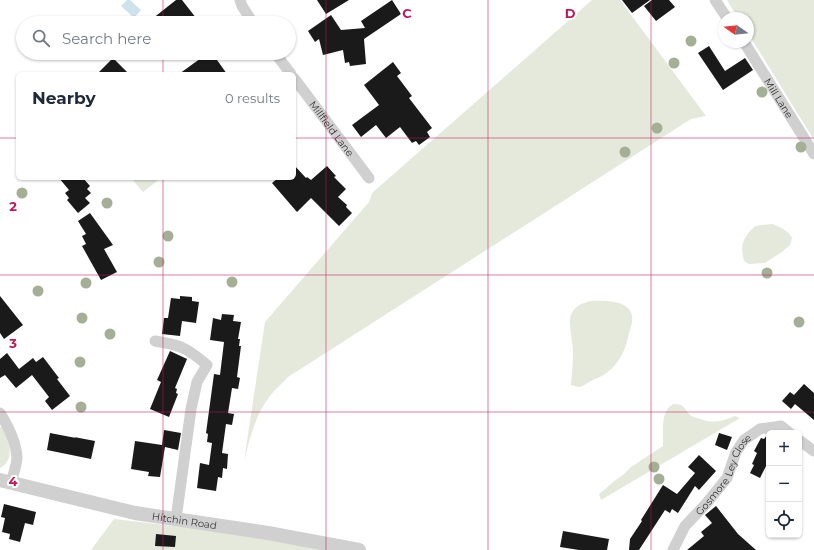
<!DOCTYPE html>
<html lang="en">
<head>
<meta charset="utf-8">
<style>
  body { margin:0; font-family:Montserrat,sans-serif; background:#f6f6f7; color:#1f2937 }
  .controls { position:absolute; right:12px; bottom:12px; display:grid; overflow:hidden; border-radius:6px; box-shadow:0 1px 3px #0004 }
  .controls button { width:36px; height:36px; display:grid; place-items:center; padding:0; border:0; border-bottom:1px solid #e0e1e3; background:#fff; color:#1f2937; font:20px sans-serif }
  .compass { position:absolute; left:718px; top:12px; width:36px; height:36px; border-radius:50%; background:#fff; box-shadow:0 1px 3px #0004; rotate:284deg }
  .list { margin:0; padding:0; list-style:none }
  h2 { display:flex; justify-content:space-between; align-items:center; height:52px; margin:0; padding:0 16px; font-size:17px }
  h2 small { font-size:13px; font-weight:400; color:#747a83 }
  .icon { flex:none; width:22px; height:22px; fill:none; stroke:currentColor; stroke-width:2; stroke-linecap:round; stroke-linejoin:round }
  .map { position:relative; flex:none; width:814px; height:550px; overflow:hidden }
  .search { position:absolute; background:#fff; box-shadow:0 1px 3px #0004; left:16px; top:16px; width:280px; height:44px; display:flex; align-items:center; gap:10px; box-sizing:border-box; padding:0 14px; border-radius:22px; color:#747a83; font-size:15px }
  .panel { position:absolute; background:#fff; box-shadow:0 1px 3px #0004; left:16px; top:72px; width:280px; height:108px; border-radius:6px }
  .map>svg:first-child { display:block }
  .green { fill:#e4e9dc }
  .water { fill:#cde2ea }
  .building { fill:#1a1a1a }
  .lines { fill:none; stroke-linecap:round; stroke-linejoin:round }
  .minor { stroke:#d0d0d0; stroke-width:11 }
  .tertiary { stroke:#d0d0d0; stroke-width:14 }
  .tree { fill:#a4af96 }
  .grid { fill:none; stroke:#c2185b; stroke-width:1; stroke-opacity:0.55 }
  .labels { text-anchor:middle; dominant-baseline:central; stroke-width:4; stroke-linejoin:round; paint-order:stroke }
  .street-label { font-size:10px; fill:#333; stroke:#fff }
  .grid-label { font-size:13px; text-anchor:middle; font-weight:bold; fill:#c2185b; stroke:#fff; stroke-width:4; stroke-linejoin:round; paint-order:stroke }
</style>
</head>
<body>
<div class="map">
<svg width="814" height="550" viewBox="0 0 814 550">
  <rect width="100%" height="100%" fill="#fff"/>
  <path class="green" d="M592 0H620L706 116 691 119 288 377C282 384 275 389 270 396 255 415 250 438 244 461L265 322 369 202 372 193Z
    M727 0H814V140L748 33V18H738Z
    M131 178H161L143 192Z
    M773 224C780 227 789 231 792 238L790 245 782 252 765 263 749 264 744 261C741 248 741 242 750 231 751 230 753 228 754 227 760 224 767 225 773 224Z
    M591 301C605 300 635 300 632 321 632 325 630 329 629 333 626 349 619 365 605 374 601 377 596 378 591 381 588 382 584 386 580 387 578 387 574 386 571 385 572 374 573 362 573 351 572 328 560 308 591 301Z
    M674 404C684 404 684 408 689 414 692 417 697 418 701 419 713 424 723 421 735 416L740 418 601 500 599 494 617 479 623 475 631 467 663 446C663 441 663 437 663 433 663 422 663 408 674 404Z
    M2 426C5 429 6 434 7 438 11 449 12 462 0 468V427Z
    M114 519 261 536 330 550H91Z"/>
  <path class="water" d="M127 0H130L141 10 134 18 121 6Z"/>
  <path class="building" d="M176 0H182L200 23H147Z
    M317 0H349L326 14Z
    M392 0 401 14 364 39 366 64 350 66 349 62 345 63 343 50 323 55 319 39 315 42 308 31 331 15 341 30 365 28 361 21Z
    M622 0H650L632 13Z
    M652 0H669L675 7 656 21 644 6Z
    M709 46 725 71 745 58 753 70 723 90 698 53Z
    M208 53H212L227 74H179Z
    M113 58 129 74H97Z
    M393 62 401 73 397 76 412 96 409 98 432 128 427 132 430 137 419 145 416 141 412 143 400 127 386 138 376 125 361 137 352 125 379 105 364 85Z
    M294 165 306 178 307 177 311 180 327 166 336 176 334 177 346 189 338 197 347 205 346 207 352 213 339 226 311 198 297 212 272 183 278 178H294Z
    M59 178H83L90 186 87 189 91 193 85 198 90 203 78 213 67 200 69 198 65 193 69 190Z
    M90 213 113 245 104 249 117 272 101 280 82 246 86 244 82 236 86 234 78 221Z
    M0 296 23 325 4 339 0 333Z
    M180 296 192 297V301L199 302 196 323 182 321 180 336 162 334 164 318H168L171 298 180 299Z
    M222 314 234 315 233 321 241 322 238 339H240L239 346H241L237 377 240 378 238 389 232 388 228 413 234 414 232 425 226 424 222 453 228 454 227 469 223 468 222 478 218 477 216 491 197 488 200 463 209 465 212 443 207 442 208 434 206 433 214 374 220 375 224 342 210 340 213 318 221 320Z
    M170 351 187 359 175 388 177 389 176 393 178 394 169 417 150 409 161 382 157 380Z
    M7 353 19 369 33 358 36 362 43 357 59 378 57 379 70 396 52 410 45 401 49 397 32 375 16 388 5 375 0 378V359Z
    M804 384 814 393V420L795 404 791 409 782 401 790 392 794 395Z
    M164 430 181 433 178 450 165 447 160 477 148 476 149 472 131 469 135 441 162 445Z
    M50 433 76 438 74 437 95 441 91 459 47 450Z
    M719 433 732 437 727 450 715 445Z
    M767 435H769V460L760 478 750 473 754 465 752 464 757 453 754 451 761 438 764 439Z
    M699 455 716 471 699 490 695 486 678 513 672 509 670 513 665 510 639 550H629L630 539 642 521 641 520 663 485 677 494 695 473 688 467Z
    M4 504 36 512 33 525 25 523 20 542 9 539 10 534 2 532 5 518 1 517Z
    M716 506 738 534 756 550H687L704 536 701 532 712 523 705 515Z
    M563 531 609 539 607 550H579L560 547Z
    M156 534 176 536 175 547 155 546Z"/>
  <g class="lines">
    <g class="minor">
      <path d="M240 0 242 6 253 23"/>
      <path d="M715 0 727 18"/>
      <path id="s1" d="M744 42 814 154"/>
      <path d="M275 53 291 74"/>
      <path id="s2" d="M294 78 369 178"/>
      <path d="M155 341C165 343 175 344 183 348 192 352 200 359 207 365L197 382 191 409 176 519"/>
      <path d="M0 413C8 426 16 442 17 457 17 465 13 475 11 482"/>
      <path d="M799 440 814 451"/>
      <path id="s3" d="M673 550 685 526 705 505 727 478 736 452 744 440 760 429 781 426 790 433"/>
    </g>
    <path class="tertiary" id="s4" d="M0 480 135 513 268 533 359 550"/>
  </g>
  <g class="tree">
    <circle cx="691" cy="41" r="5.5"/>
    <circle cx="674" cy="63" r="5.5"/>
    <circle cx="762" cy="92" r="5.5"/>
    <circle cx="657" cy="128" r="5.5"/>
    <circle cx="801" cy="147" r="5.5"/>
    <circle cx="625" cy="152" r="5.5"/>
    <circle cx="22" cy="193" r="5.5"/>
    <circle cx="107" cy="203" r="5.5"/>
    <circle cx="168" cy="236" r="5.5"/>
    <circle cx="159" cy="262" r="5.5"/>
    <circle cx="767" cy="273" r="5.5"/>
    <circle cx="232" cy="282" r="5.5"/>
    <circle cx="86" cy="283" r="5.5"/>
    <circle cx="38" cy="291" r="5.5"/>
    <circle cx="82" cy="318" r="5.5"/>
    <circle cx="799" cy="322" r="5.5"/>
    <circle cx="110" cy="334" r="5.5"/>
    <circle cx="80" cy="362" r="5.5"/>
    <circle cx="81" cy="407" r="5.5"/>
    <circle cx="654" cy="467" r="5.5"/>
    <circle cx="659" cy="479" r="5.5"/>
  </g>
  <path class="grid" d="M163 0V23M326 0V550M488 0V550M651 0V550M163 53V74M0 138H18M294 138H814M163 178V550M0 275H814M0 412H814"/>
  <g class="labels">
    <g class="street-label">
      <text stroke="none"><textPath href="#s1" startOffset="66">Mill Lane</textPath></text>
      <text stroke="none"><textPath href="#s2" startOffset="63">Millfield Lane</textPath></text>
      <text stroke="none"><textPath href="#s3" startOffset="92">Gosmore Ley Close</textPath></text>
      <text stroke="none"><textPath href="#s4" startOffset="189">Hitchin Road</textPath></text>
    </g>
  </g>
  <g class="grid-label">
    <text x="407" y="18">C</text>
    <text x="570" y="18">D</text>
    <text x="13" y="211">2</text>
    <text x="13" y="348">3</text>
    <text x="13" y="486">4</text>
  </g>
</svg>
<div class="controls">
<button>+</button>
<button>−</button>
<button><svg class="icon" aria-label="locate" viewBox="0 0 24 24"><circle cx="12" cy="12" r="6"/><path d="M12 2v4M12 18v4M2 12h4M18 12h4"/></svg></button>
</div>
<svg class="compass" viewBox="-18 -18 36 36"><path d="M0-13l5 13h-10z" fill="#e53935"/><path d="M0 13l5-13h-10z" fill="#747a83"/></svg>
<div class="search"><svg class="icon" aria-label="search" viewBox="0 0 24 24"><circle cx="10" cy="10" r="6"/><path d="M15 15l6 6"/></svg>Search here</div>
<section class="panel">
<h2>Nearby<small>0 results</small></h2>
<ul class="list">
</ul>
</section>
</div>
</body>
</html>
